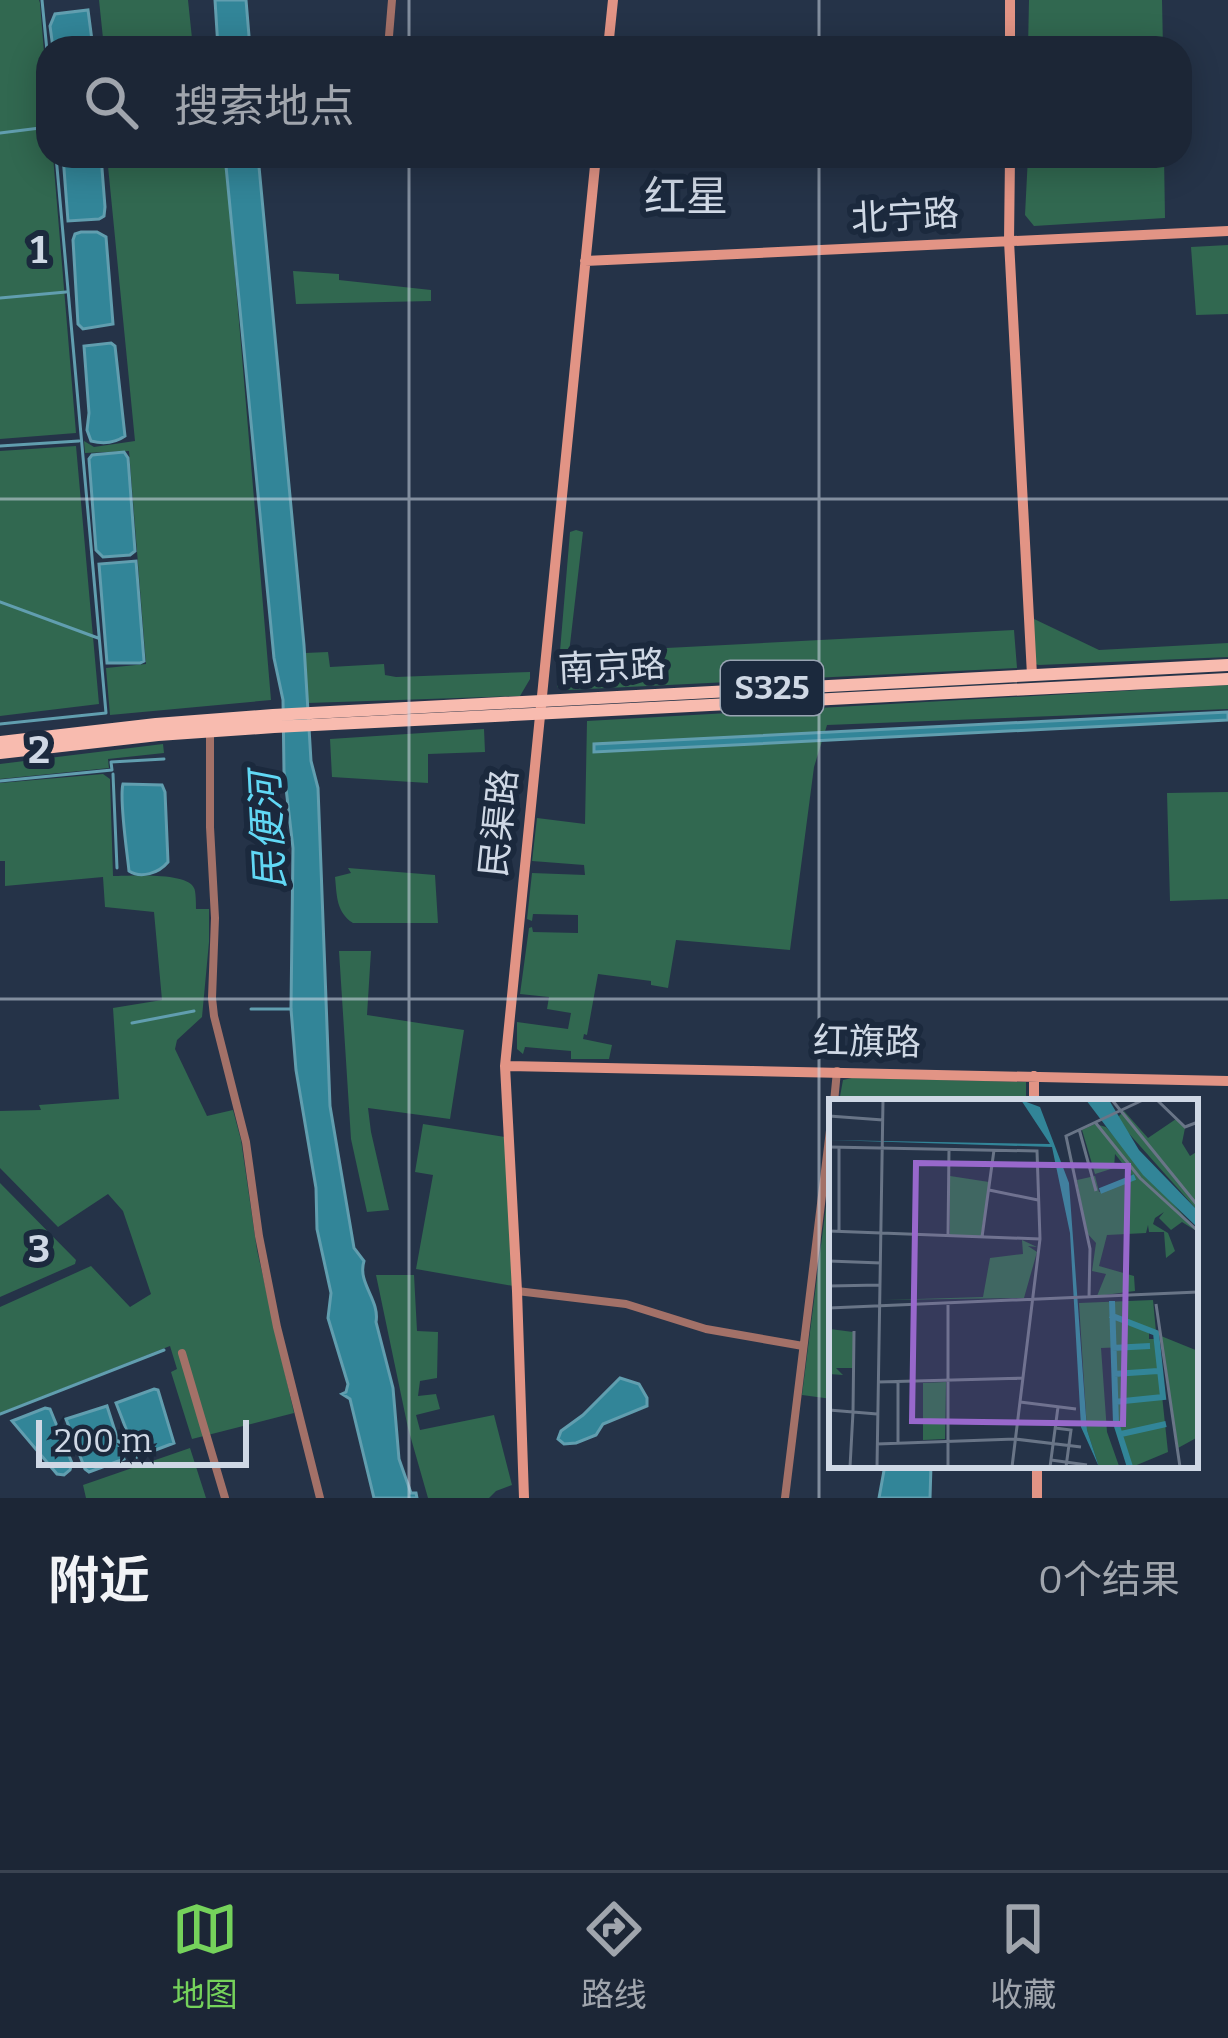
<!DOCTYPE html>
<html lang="zh">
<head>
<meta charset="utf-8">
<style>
  body { margin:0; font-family:Bitter,"Noto Sans SC",serif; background:#293242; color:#f1f3f6 }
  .scale { position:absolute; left:36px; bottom:30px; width:213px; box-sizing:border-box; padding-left:12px; border:6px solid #cfd8e5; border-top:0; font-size:33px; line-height:42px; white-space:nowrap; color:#cfd8e5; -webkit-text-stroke:9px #1b293d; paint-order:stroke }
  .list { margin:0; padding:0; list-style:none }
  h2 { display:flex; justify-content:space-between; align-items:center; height:156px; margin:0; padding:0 48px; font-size:51px }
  h2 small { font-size:39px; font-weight:400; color:#a0a5ad }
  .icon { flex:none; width:66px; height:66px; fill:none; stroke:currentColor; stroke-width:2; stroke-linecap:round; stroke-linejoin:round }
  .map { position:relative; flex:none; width:1228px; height:1498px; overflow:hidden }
  .search { position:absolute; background:#1c2636; box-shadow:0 6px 30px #0003; left:36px; right:36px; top:36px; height:132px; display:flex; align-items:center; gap:30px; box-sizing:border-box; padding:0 42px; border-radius:36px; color:#a0a5ad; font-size:45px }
  .sheet { height:372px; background:#1c2636 }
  nav { display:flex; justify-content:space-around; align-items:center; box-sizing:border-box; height:168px; border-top:3px solid #3a4351; background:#1c2636; font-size:33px; color:#a0a5ad }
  nav a { display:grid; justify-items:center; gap:6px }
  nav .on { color:#75d25b }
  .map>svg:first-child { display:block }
  .green { fill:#316850 }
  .water { fill:#328598; stroke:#619eaf; stroke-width:3 }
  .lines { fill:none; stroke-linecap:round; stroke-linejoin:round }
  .stream { stroke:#619eaf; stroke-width:3 }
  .street { stroke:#a37168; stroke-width:8 }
  .secondary { stroke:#e29485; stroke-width:10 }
  .primary { stroke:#f8bbaf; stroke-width:12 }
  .grid { fill:none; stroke:#cfd8e5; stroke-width:3; stroke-opacity:0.55 }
  .labels { text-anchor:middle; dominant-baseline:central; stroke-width:12; stroke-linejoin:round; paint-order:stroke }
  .shield { fill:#1b293d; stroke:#99a4b3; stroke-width:3 }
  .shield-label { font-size:33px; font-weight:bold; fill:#cfd8e5 }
  .street-label { font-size:36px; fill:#cfd8e5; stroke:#1b293d }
  .water-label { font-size:39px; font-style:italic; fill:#61d8f5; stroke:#1b293d }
  .quarter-label { font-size:42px; fill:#cfd8e5; stroke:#1b293d }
  .inset-river { fill:none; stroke:#328598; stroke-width:6 }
  .inset-road { fill:none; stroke:#697587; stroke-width:3 }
  .view { fill:#9868cc; fill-opacity:0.15; stroke:#9868cc; stroke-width:6 }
  .inset-edge { fill:none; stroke:#cfd8e5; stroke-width:6 }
  .grid-label { font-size:39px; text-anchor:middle; font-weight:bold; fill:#cfd8e5; stroke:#1b293d; stroke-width:12; stroke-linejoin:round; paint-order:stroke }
</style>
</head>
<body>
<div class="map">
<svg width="1228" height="1498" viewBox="0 0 1228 1498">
  <rect width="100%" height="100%" fill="#253348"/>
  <path class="green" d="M0 0H39L40 3 48 102V156H53L76 433 0 439Z
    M99 0H188L193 48H104Z
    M1029 0H1162L1163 48H1028Z
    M107 156H225L271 700 110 715 106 668 146 664 129 451 85 453 84 441 94 447 135 441Z
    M1028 156H1164L1165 218 1034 226 1025 215Z
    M1228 245V314L1196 315 1191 247Z
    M293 271 339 274V280L431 290V301L296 304Z
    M76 446 99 704 0 716V451Z
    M576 530 583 532 569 653 1014 630 1017 668 567 690 557 687 570 532Z
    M1032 618 1099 650 1228 643V657L1039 665 1035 664Z
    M328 652 330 667 384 664 385 675 396 677 530 672V679L520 696 308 703 305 653Z
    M1228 685V709L827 725 814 767 790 950 676 940 668 988 651 985V981L598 974 587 1035 584 1034 583 1039 612 1045 609 1059H571V1051L525 1047 523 1054 517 1049V1022L568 1029 571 1013 547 1009 549 997 520 994 529 928 532 927 533 932 578 933V915L533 914 532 921 527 919 532 873 585 875 584 865 532 861 537 818 585 824 587 721Z
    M484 729 485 752 428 754V783L332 777 330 739Z
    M163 744 164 753 108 759 109 768 0 779V764Z
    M103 774 110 779 113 876C130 876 187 872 194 888 196 891 196 905 196 909H209V942L202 1017 177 1040 175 1049 207 1116 233 1110 241 1140 257 1250 294 1413 192 1439 171 1372 177 1369 170 1346 0 1413V1307L91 1266 130 1307 151 1294 123 1211 108 1194 58 1227 0 1168V1111L41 1110 39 1105 119 1099 113 1008 162 1000 154 912 105 907 103 877 5 886V861H0V783Z
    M1228 792V899L1170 901 1167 793Z
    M348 868 435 875 438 923H353C336 912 337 896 335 877L351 873Z
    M339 951H371L367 1015 464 1030 450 1119 368 1108 371 1132 389 1210 367 1212 351 1139Z
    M852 1078 1026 1082V1102H839L843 1080Z
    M423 1124 505 1137 513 1286 416 1269 433 1175 415 1172Z
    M832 1159V1399L802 1395Z
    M0 1183 76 1260 75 1264 0 1297Z
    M376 1275H414L417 1331 438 1332 437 1378 420 1381 418 1396 436 1394 440 1409 416 1415 420 1430 494 1415 512 1485 496 1491 489 1498H428L408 1428Z
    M190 1448 206 1498H86L83 1485Z"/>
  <path class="water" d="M215 0H246L250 48H218Z
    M88 10 93 48H53L50 26 55 14Z
    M63 156H101L105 207 104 216 99 219 68 221Z
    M225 156H258L304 645 311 761 318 788 330 1106 354 1248 364 1261C357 1283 380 1300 376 1322L393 1388 399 1459 411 1493H416L417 1498H374L350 1399 342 1394 346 1392 348 1384 328 1318 331 1293 317 1229 316 1188 296 1070 291 1009 293 848 284 771 283 700 274 658Z
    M81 232H97L106 237 113 324 83 329 78 324 73 240 75 234Z
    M111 343 115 346 125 436C115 443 103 444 91 441L87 430 89 413 84 346Z
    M124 452 128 458 135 551 130 555 103 557 96 550 89 459 92 455Z
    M136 561 144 661 140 663H107L99 564Z
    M1228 712V720L594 752V744Z
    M123 784 162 785 165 792 168 862C159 873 141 879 129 871 127 851 119 799 123 784Z
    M620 1378 639 1384 647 1398V1406L603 1424 596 1435 576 1443 564 1444 558 1439 561 1431 583 1415Z
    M154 1389 158 1390 174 1443 137 1457 116 1403Z
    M107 1406 124 1459 89 1472 85 1469 66 1419Z
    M45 1408 50 1409 72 1463 70 1470 64 1475 57 1474 12 1421Z
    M885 1465H931L930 1498H879Z"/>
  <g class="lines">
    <path class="stream" d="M42 0 48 61
      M0 133 48 127
      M0 298 66 292
      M0 446 79 441
      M0 602 98 638
      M0 724 106 713 56 156
      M113 774 117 868
      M0 781 112 770 111 762 164 759
      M251 1009H291
      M132 1023 194 1011
      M0 1414 164 1350"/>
    <path class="street" d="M388 48 392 0
      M210 731V827L215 918 212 998 214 1016 246 1142 259 1236 277 1327 320 1498
      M834 1102 837 1071
      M517 1291 626 1304 706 1329 803 1346
      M182 1353 225 1498
      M785 1498 832 1114"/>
    <path class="secondary" d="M608 48 613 0
      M1010 48V0
      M1010 156 1009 241 1032 675
      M585 261 1228 231
      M505 1066 1228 1081
      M1034 1076V1102
      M524 1498 517 1291 505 1066 596 156
      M1037 1498V1465"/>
    <path class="primary" d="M0 742 156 724 273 715 1228 665
      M0 753 158 735 274 727 1228 679"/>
  </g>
  <path class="grid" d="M409 0V48M819 0V48M409 156V1498M819 156V1498M0 499H1228M0 999H1228"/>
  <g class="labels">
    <rect class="shield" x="721" y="661" width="102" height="54" rx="9"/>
    <g class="shield-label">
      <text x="772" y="688">S325</text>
    </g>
    <g class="street-label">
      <text transform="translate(905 216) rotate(-3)">北宁路</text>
      <text transform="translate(612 667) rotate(-3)">南京路</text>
      <text transform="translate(499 823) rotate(-84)">民渠路</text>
      <text transform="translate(867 1042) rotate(1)">红旗路</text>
    </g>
    <g class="water-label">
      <text transform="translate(268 831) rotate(-93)">民便河</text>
    </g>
    <g class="quarter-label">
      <text x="686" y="197">红星</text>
    </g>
  </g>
  <g transform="translate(829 1099)">
    <rect width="369" height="369" fill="#253348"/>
    <path d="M295 12 319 39 347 20 356 29 353 44 361 57 369 52V112L287 20ZM266 25 277 28 369 133 353 123 342 131 330 119 335 113 326 119 324 125 339 134 346 152 337 159 335 133H320L319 126 317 134 278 136 270 167 305 177 306 192 268 197 277 175 263 172 267 144 257 133 248 81 266 77 270 93 305 79 286 55 285 69 266 75 253 31ZM121 77 160 83 152 137 121 136ZM193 141 208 148 199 147 208 153 195 199 55 201 154 198 161 159 194 155ZM324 201 327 233 320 231V240H327L339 353 303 368 288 327 282 250 321 247 272 249 278 333 290 367 270 368 258 331 250 204ZM1 230 24 233V269H7L14 276 0 275ZM332 237 369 252V338L349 349ZM117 283 116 340 94 341V284Z" fill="#316850"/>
    <path d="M192 1 211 8 240 84 258 331 270 368 252 328 241 134 223 48 0 41 221 45ZM257 1H280L310 51 369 112V129L314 76Z" fill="#328598"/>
    <path class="inset-river" d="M271 92 306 78M283 202 287 324 301 368M281 216 327 234 334 298 285 303M283 249 321 247M285 275 329 272M292 335 337 325"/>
    <path class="inset-road" d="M283 1 369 107M328 1 356 28 369 23M0 17 54 21M266 23 311 79 369 132M250 30 267 92M0 48 208 52 211 140 183 368M160 91 209 101M0 132 211 140M10 132V48M119 137 120 50M153 138 165 51M0 162 52 164M0 187 51 186M260 199 261 150 237 37 314 1M327 205 351 368M119 206V368M0 209 369 193M49 283 194 279M191 303 247 310M0 311 48 315M24 313 25 232M226 329 242 331 237 368M69 344V282M48 345 186 340 252 348M222 361 258 366M21 368 24 313M48 368 54 1M221 368 229 308"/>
    <path class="view" d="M87 64 299 67 294 325 83 322Z"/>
    <rect width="369" height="369" class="inset-edge"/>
  </g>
  <g class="grid-label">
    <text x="39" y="263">1</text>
    <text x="39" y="763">2</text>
    <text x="39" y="1262">3</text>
  </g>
</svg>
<div class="scale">200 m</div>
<div class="search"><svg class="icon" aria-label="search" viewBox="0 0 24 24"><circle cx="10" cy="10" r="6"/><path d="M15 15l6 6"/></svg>搜索地点</div>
</div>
<section class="sheet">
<h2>附近<small>0个结果</small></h2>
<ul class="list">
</ul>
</section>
<nav>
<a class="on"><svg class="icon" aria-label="map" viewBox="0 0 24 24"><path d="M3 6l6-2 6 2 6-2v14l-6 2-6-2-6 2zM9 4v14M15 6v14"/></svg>地图</a>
<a><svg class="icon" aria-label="directions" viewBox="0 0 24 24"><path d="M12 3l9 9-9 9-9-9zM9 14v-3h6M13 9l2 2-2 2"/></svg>路线</a>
<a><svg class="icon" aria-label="saved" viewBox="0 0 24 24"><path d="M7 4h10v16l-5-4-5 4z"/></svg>收藏</a>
</nav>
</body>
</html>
